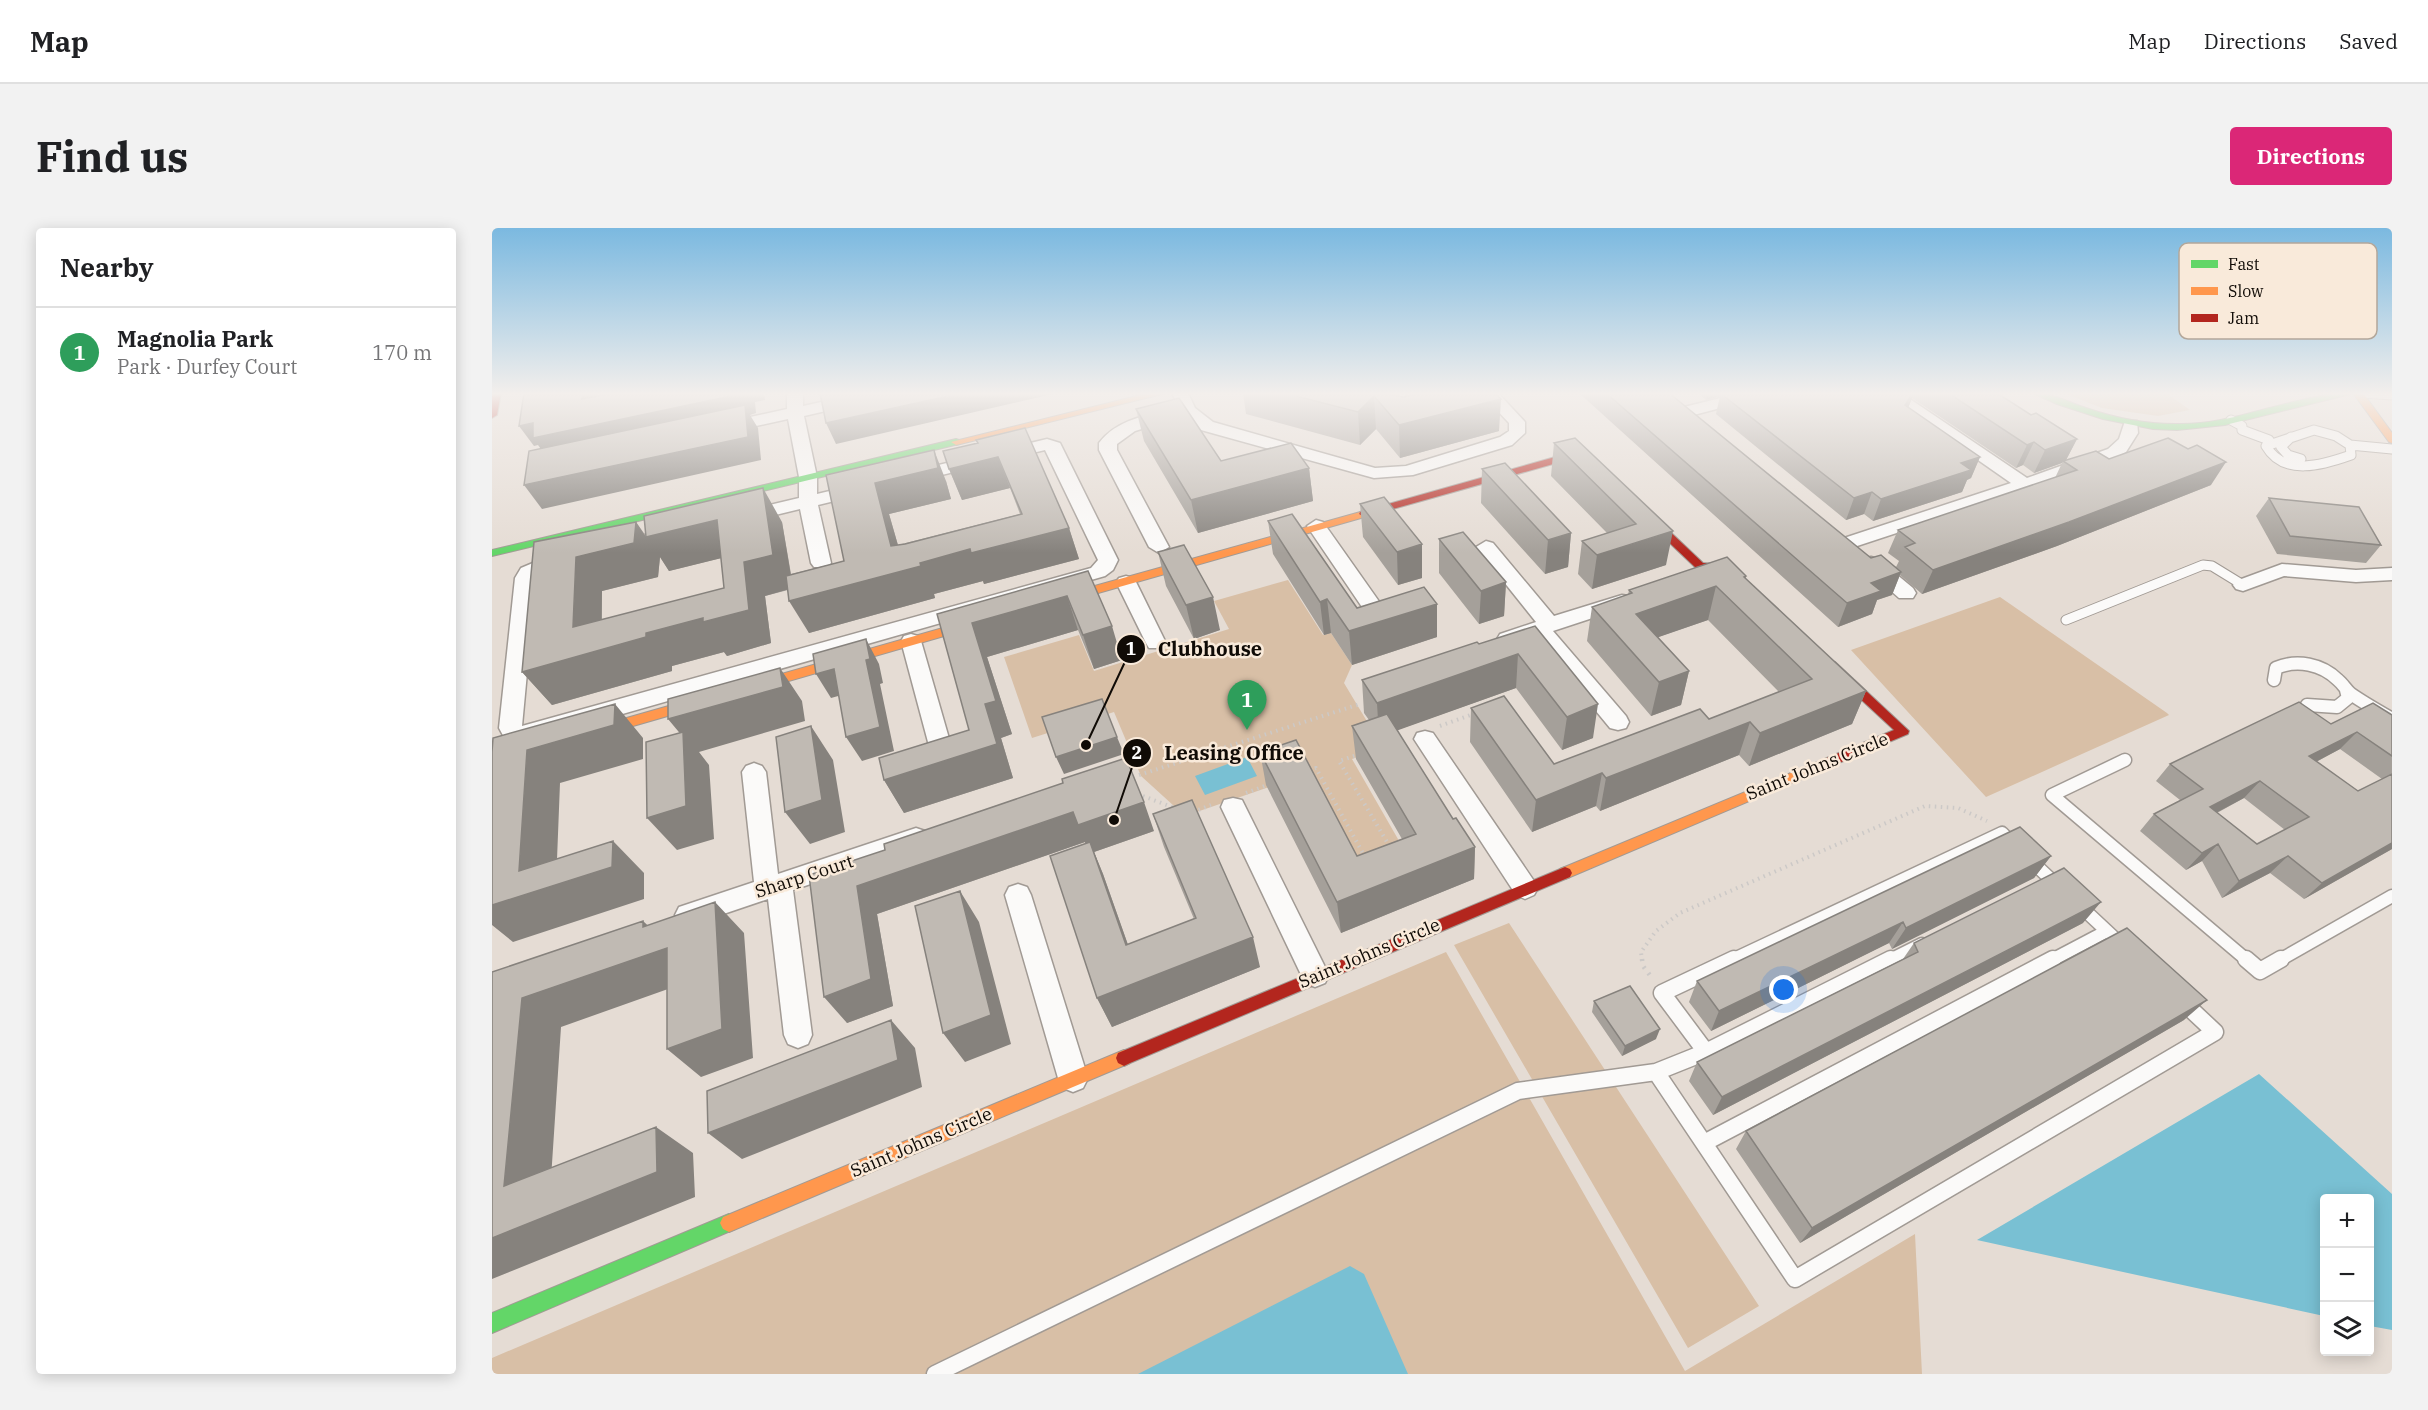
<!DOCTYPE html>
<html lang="en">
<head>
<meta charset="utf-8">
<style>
  body { margin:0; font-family:"IBM Plex Serif",serif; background:#f2f2f2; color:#202124 }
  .controls { position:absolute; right:18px; bottom:18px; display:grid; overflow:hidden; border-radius:6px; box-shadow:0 3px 15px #0003 }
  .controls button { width:54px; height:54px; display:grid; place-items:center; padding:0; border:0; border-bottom:2px solid #e0e0e0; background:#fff; color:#202124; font:30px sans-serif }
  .you { position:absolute; left:1292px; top:762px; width:21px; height:21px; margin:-15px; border:4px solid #fff; border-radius:50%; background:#1a73e8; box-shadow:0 0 0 9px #1a73e833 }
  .badge { display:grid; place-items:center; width:39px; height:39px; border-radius:50%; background:#db2777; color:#fff; font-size:20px; font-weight:700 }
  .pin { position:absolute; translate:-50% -50px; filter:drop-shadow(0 2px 3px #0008) }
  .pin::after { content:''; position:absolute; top:32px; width:21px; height:18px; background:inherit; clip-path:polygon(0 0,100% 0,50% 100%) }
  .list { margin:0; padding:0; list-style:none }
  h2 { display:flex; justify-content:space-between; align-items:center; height:78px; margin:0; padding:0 24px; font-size:26px }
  h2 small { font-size:20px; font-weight:400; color:#757577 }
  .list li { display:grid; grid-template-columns:39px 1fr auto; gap:18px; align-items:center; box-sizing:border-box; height:90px; padding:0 24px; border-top:2px solid #e0e0e0 }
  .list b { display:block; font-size:22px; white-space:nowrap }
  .list p { margin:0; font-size:20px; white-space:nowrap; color:#757577 }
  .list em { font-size:20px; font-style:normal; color:#757577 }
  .icon { flex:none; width:33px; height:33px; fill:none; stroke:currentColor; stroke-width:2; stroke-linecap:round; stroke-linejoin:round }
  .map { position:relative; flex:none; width:1900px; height:1146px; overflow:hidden; border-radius:6px }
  header { display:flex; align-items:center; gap:36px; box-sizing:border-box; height:84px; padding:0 30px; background:#fff; border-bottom:2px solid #e0e0e0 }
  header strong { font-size:28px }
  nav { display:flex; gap:33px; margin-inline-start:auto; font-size:21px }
  .intro { display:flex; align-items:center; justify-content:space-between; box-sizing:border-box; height:144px; padding:0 36px }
  h1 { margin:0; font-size:42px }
  .button { padding:15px 27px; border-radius:6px; background:#db2777; color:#fff; font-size:21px; font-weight:700 }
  main { display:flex; gap:36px; padding:0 36px }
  aside { flex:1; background:#fff; border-radius:6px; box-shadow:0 3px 15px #0003 }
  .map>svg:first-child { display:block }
  .green { fill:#d8bfa6 }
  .water { fill:#79c0d3 }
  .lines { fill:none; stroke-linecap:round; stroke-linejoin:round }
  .lane-far2-casing { stroke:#a19a94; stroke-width:11 }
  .lane-far1-casing { stroke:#a19a94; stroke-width:15 }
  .lane-casing { stroke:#a19a94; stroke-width:19 }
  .street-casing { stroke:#a19a94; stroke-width:3 }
  .fast-casing { stroke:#a19a94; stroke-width:2 }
  .slow-casing { stroke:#a19a94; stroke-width:2 }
  .jam-casing { stroke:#a19a94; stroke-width:2 }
  .path-far1 { stroke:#ccc9c7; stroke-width:4; stroke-dasharray:1.5 4.5; stroke-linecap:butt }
  .path { stroke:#ccc9c7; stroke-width:4.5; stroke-dasharray:2 6; stroke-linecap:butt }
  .lane-far2 { stroke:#fbfaf9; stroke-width:9 }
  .lane-far1 { stroke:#fbfaf9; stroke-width:12 }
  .lane { stroke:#fbfaf9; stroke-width:16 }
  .street { fill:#fbfaf9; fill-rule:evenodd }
  .fast { fill:#63d668; fill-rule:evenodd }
  .slow { fill:#ff974d; fill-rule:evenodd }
  .jam { fill:#b3261e; fill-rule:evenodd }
  .wall { fill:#a5a09a; fill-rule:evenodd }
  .shaded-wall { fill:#86827d }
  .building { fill:#c0bab3; stroke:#86827d; stroke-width:1.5; fill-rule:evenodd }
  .labels { text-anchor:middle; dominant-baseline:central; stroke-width:5; stroke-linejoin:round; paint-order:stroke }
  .street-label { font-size:18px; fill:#100b06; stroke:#f9eada }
  .key { fill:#f9eada; stroke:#b3a79a; stroke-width:1.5 }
  .key-label { font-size:16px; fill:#100b06 }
  .leader { fill:none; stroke:#100b06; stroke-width:2 }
  .callout-dot { fill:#100b06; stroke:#f9eada; stroke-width:2 }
  .mark-label { font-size:18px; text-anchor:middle; font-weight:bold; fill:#fff }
  .callout-label { font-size:20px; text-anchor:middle; font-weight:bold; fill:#100b06; stroke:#f9eada; stroke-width:5; stroke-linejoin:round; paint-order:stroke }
</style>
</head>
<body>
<header>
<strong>Map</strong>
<nav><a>Map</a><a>Directions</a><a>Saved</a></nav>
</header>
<div class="intro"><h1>Find us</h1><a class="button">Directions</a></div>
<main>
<aside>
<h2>Nearby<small></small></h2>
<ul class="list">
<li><span class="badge" style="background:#2e9e5b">1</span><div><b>Magnolia Park</b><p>Park · Durfey Court</p></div><em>170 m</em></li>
</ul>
</aside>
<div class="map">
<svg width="1900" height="1146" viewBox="0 0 1900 1146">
  <rect width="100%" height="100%" fill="#e5dcd4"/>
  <path class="green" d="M1572 165H1674L1698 182 1666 188 1610 180Z
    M796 352 831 407 839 405 860 437 852 455 891 520 860 531 914 625 864 644 812 547 693 588 649 548 622 484 540 510 512 429 587 407 602 443 737 401 722 373Z
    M1508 369 1675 485 1677 487 1494 569 1359 422Z
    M1017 695 1267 1078 1196 1120 962 717Z
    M954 724 1193 1143 1423 1006 1430 1146H0V1130Z"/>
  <path class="water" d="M755 529 765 548 713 567 703 548Z
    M1767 846 1900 966V1102L1878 1098V970H1832V1088L1485 1012Z
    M858 1038 872 1046 916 1146H646Z"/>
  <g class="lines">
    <g class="lane-far2-casing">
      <path id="lane-far2" d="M1871 165 1900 167
        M1739 192 1750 198V202L1777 212
        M1822 202 1844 208 1858 217 1859 227C1831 237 1792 249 1774 218Z
        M1799 209 1789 219 1796 227 1809 231
        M1858 217 1900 221
        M1574 392 1711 337 1720 338 1751 357"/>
    </g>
    <g class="lane-far1-casing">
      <path id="lane-far1" d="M1782 452 1784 440C1805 431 1830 436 1846 452 1851 456 1854 462 1859 466 1872 475 1886 483 1900 491
        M1815 477 1845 479 1856 470 1854 462
        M1633 532 1560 567 1756 733
        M1537 631 1566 658
        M1586 676 1632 719
        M1238 733 1510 605 1522 617
        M1396 733 1430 716
        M1558 733 1615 703
        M1786 733 1900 668"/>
    </g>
    <g class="lane-casing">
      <path id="lane" d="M1242 731 1170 765 1214 824 1399 731
        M1754 731 1768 743 1789 731
        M1164 844 1214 824
        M1212 915 1561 731
        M443 1146 1026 863 1164 844 1303 1051 1723 804 1691 774"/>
    </g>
    <g class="street-casing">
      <path id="street" d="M295 165H311V178L370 165H401L399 168 312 188 325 249V266L555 211 568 215 626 332 621 342 613 348 36 513 22 515 14 513 7 500 23 350 29 340 48 332 307 270V249L296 191 232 205 224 200 226 196 295 181ZM553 222 606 332 599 340 30 498 44 348 54 342 308 281 319 335 322 339H336L339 335 326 277Z
        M680 165H696L703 180 721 194 883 240 914 238 1008 209 1017 203V195L989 165H1006L1033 194V205L1020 217 921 247 882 250 709 202 690 185Z
        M1249 165H1276L1274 168 1198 188 1190 183 1192 179Z
        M1390 165H1409L1535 250 1616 221 1627 211 1633 193H1645L1646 205 1634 224 1608 238 1356 321 1349 319 1346 315 1349 311 1519 255Z
        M680 181 688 186 686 190 643 203 625 216V222L677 319 667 325 657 319 607 222V215C624 192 655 187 680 181Z
        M824 292 831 294 886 372 889 377 886 382H872L815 298Z
        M994 313 1001 315 1062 388 1130 367 1137 368 1140 373 1137 378 1061 403 1134 488 1137 494 1134 500 1126 502 1118 500 1043 409 1015 418 1008 416 1005 411 1008 406 1044 394 984 319Z
        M1379 329 1386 331 1421 360 1424 365 1421 370H1407L1372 339 1369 335 1372 331Z
        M1790 336 1864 342 1900 340V352L1864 354 1792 348 1751 363 1744 361 1741 357 1744 353Z
        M634 348 641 350 644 354 674 415 671 420H657L654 415 624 354 627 350Z
        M419 406 426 408 429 413 458 514 455 520 447 522 439 520 436 514 409 413 412 408Z
        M933 503 941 505 1042 653 1046 660 1042 667 1033 671 1024 667 922 511 925 505Z
        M262 535 270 538 274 544 286 646 424 600 433 603 436 610 433 617 301 662 320 807 316 816 306 820 296 816 292 807 276 671 196 698 187 695 183 687 187 679 262 654 250 544 254 538Z
        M741 570 750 572 833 739 837 747 833 755 823 759 813 755 729 579 732 572Z
        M526 656 535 659 539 667 596 850 591 860 581 864 571 860 566 850 513 667 517 659Z"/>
    </g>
    <g class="fast-casing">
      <path id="fast" d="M1541 165C1560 165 1576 174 1594 180 1623 190 1653 196 1683 196 1745 198 1801 165 1863 165L1733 197 1685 202 1661 201 1611 191 1565 176Z
        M464 211 467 212V216L0 328V322Z
        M237 986 243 989 246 995 243 1001 0 1105V1085Z"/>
    </g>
    <g class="slow-casing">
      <path id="slow" d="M657 165H674L464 217 459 214Z
        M1861 165H1871L1900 205V215L1897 214Z
        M872 283 876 284V288L564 377 560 378 554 374 556 371Z
        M493 388 497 389 499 392 497 395 96 511 90 506 96 501Z
        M1335 530 1340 532 1342 535 1340 538 1078 649 1073 651 1068 649 1066 645 1068 641Z
        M632 822 638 825 640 830 638 835 237 1004 231 1001 228 995 231 989Z"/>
    </g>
    <g class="jam-casing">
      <path id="jam" d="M0 165H9L5 187 0 190Z
        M1088 222 1102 234V238H1096L1086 229 876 288 872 289 867 286 868 284Z
        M1148 278 1152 279 1211 335 1236 337 1252 352V356H1244L1229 342 1204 340 1144 283 1143 281Z
        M1339 433 1343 434 1417 503 1416 506 1335 540 1330 538 1328 535 1330 532 1402 502 1335 440 1333 437 1335 434Z
        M1073 639 1078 641 1080 645 1078 649 638 835 632 838 626 835 624 830 626 825Z"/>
    </g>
    <path class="path-far1" d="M948 498 984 485
      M868 526 847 533 898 619
      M817 542 824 540 873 629
      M647 547 868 476
      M754 565 778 556
      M651 568 685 581
      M701 584 719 577
      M1150 733 1149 724 1164 703 1188 685 1433 578 1466 580 1495 593"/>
    <path class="path" d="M1150 731 1151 738 1160 750"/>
    <use href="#lane-far2" class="lane-far2"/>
    <use href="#lane-far1" class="lane-far1"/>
    <use href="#lane" class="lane"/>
    <use href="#street" class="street"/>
    <use href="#fast" class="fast"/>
    <use href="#slow" class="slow"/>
    <use href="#jam" class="jam"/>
  </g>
  <path class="wall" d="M751 165H894L1007 203 908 230 884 201 868 217 754 186Z
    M1087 165H1177L1379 330 1404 339 1407 333 1396 325 1406 302 1563 250 1570 235 1542 245 1531 237 1524 240 1420 170 1416 180 1488 229 1479 250 1475 252 1470 264 1381 293 1372 286 1354 292 1224 186 1228 168 1214 172 1206 165H1505L1539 187 1585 211 1574 232 1617 231 1719 257 1565 318 1430 366 1408 347 1400 367 1385 372 1380 386 1346 399Z
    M644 181 729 233 817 240 821 273 706 305 652 213Z
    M1083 210 1174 337 1100 361 1086 346 1090 313 1115 305 1059 248 1062 215Z
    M485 215 577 300 587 331 492 356 491 353 442 366 443 370 317 405 296 362 273 368 279 415 235 428 232 424 180 438V443L60 477 30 444 144 294 154 308 290 294 299 346 352 333 334 247 454 253 459 271 397 286 406 317 528 286 518 260 470 272 457 241ZM168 329 177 343 229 330 232 360 110 392V363L166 349Z
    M990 241 1079 305 1076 339 1053 346 989 275Z
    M1777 270 1889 317 1874 335 1785 326 1764 288Z
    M868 276 930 350 906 357 871 309Z
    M776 293 865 380 945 409 860 437 839 405 832 407 781 326Z
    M947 311 1014 354 1012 388 987 396 947 345Z
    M666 324 728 402 702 411 674 358Z
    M596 343 630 432 602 441 586 402 495 429 520 506 509 510 521 550 412 585 392 552 477 502 445 386Z
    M1254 348V351L1374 463 1360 496 1257 538 1247 527 1108 583 1104 578 1040 604 978 514 979 480 1062 536 1217 491 1287 464 1216 392 1166 409 1197 443 1189 477 1159 488 1095 413 1100 379 1136 367 1137 362Z
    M1043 398 1101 510 1070 522 1024 460 905 502 961 591 983 619 982 651 849 705 774 557 768 524 865 628 910 611 864 531 860 498 877 492 872 485 870 452 987 416Z
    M1900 487V621L1812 671 1778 645 1730 670 1710 633 1694 642 1648 603 1662 586 1688 572 1664 553 1678 536 1839 496ZM1848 521 1890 551 1866 563 1824 534ZM1752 570 1793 602 1765 616 1725 585Z
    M661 586 768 739 620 799 605 770 593 614 385 686 401 778 355 795 317 647 662 603 602 624 611 646 636 717 702 691 672 619Z
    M1559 628 1542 650 1400 721 1397 715 1219 803 1197 774 1205 753Z
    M1591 695 1221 887 1197 853 1205 834 1411 731 1422 715Z
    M1102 773 1164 811 1130 828 1100 784Z
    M1692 792 1308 1015 1244 921 1254 903Z"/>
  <path class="shaded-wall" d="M90 165H105L103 191 90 171Z
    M253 165H272L273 172 263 174 264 185 258 187 266 200 269 232 50 281 32 257 56 231 46 217 42 218 27 198 41 195Z
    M470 165H565L344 216 334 195Z
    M1216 165H1228V168L1214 172Z
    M1422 165 1414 185 1413 177Z
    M882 168 884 201 868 217 866 184Z
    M1009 171 1007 203 908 230 907 197Z
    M1585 211 1573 234 1571 233 1570 235 1542 245 1553 222Z
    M1542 214 1531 237 1524 240 1535 217Z
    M442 222 454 253 459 271 397 286 413 342 428 335 478 321 577 300 587 331 492 356 491 353 442 366 443 370 317 405 297 373 399 318 383 255Z
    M506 229 518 260 470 272 457 241Z
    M1488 229 1479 250 1475 252 1470 264 1381 293 1389 271 1469 235Z
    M1734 234 1719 257 1565 318 1430 366 1441 342Z
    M817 240 821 273 706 305 699 272Z
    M271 260 290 294 301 360 273 368 279 415 235 428 232 424 180 438V443L60 477 30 444 81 399 84 329 144 294 154 309 225 292 246 326 177 343 168 329 166 349 110 363 109 422 154 405 211 390 252 334Z
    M1380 264 1372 286 1354 292 1362 270Z
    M1181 303 1174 337 1100 361 1105 327Z
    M1079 305 1076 339 1053 346 1056 312Z
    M930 316V350L906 357 905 324Z
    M1409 344 1400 367 1385 372 1380 386 1346 399 1355 375 1379 355Z
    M1014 354 1012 388 987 396 989 363Z
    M1224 358 1216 392 1138 419 1144 386Z
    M575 368 586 402 495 429 520 506 509 510 521 550 412 585 392 552 505 516 493 476 480 395Z
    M721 369 728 402 702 411 694 377Z
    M835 371 839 405 832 407 828 374Z
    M945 376V409L860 437 857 403Z
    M620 398 630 432 602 441 591 407Z
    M374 411 387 436 391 455 388 456 402 523 370 533 354 509Z
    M1026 426 1024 460 887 509 885 475Z
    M288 440 310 473 313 493 207 524 217 537 222 611 185 622 155 590 191 509 176 491Z
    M342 441 357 465 339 470 324 446Z
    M1197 443 1189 477 1159 488 1167 454Z
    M1374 463 1360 496 1257 538 1268 505Z
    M123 476 151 510V531L68 555 64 657 121 613 152 645V671L21 714 0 697V677L27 643 35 522Z
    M1106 476 1101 510 1070 522 1075 489Z
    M1258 494 1247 527 1108 583 1114 550Z
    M319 498 341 532 353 604 318 616 293 584Z
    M1865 504 1848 521 1801 546 1817 528Z
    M625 509 632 526 572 546 564 529Z
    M1110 545 1104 578 1040 604 1044 572Z
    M1768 553 1752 570 1703 596 1718 579Z
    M652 574 662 603 602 624 611 646 647 748 593 614 385 686 401 778 355 795 332 769 365 658 581 584Z
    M1900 615V621L1812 671 1830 655Z
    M1726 616 1710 633 1694 642 1710 625Z
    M983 619 982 651 849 705 845 674Z
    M1559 628 1542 650 1400 721 1414 700Z
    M1796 628 1778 645 1730 670 1747 653Z
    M468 663 487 694 519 816 473 834 451 805Z
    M223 674 252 705 261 830 209 849 175 821Z
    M1609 674 1591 695 1221 887 1230 869Z
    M151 693 184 724 207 750 69 799 57 981 12 958 30 770 151 699Z
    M1411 694 1397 715 1219 803 1227 783Z
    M761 709 768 739 620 799 605 770Z
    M1715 772 1692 792 1308 1015 1320 1000Z
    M399 792 423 820 430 859 250 931 216 905Z
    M1168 801 1164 811 1130 828 1133 818Z
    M164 899 201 925 203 969 0 1051V1010Z"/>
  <path class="building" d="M32 165H90V171L120 165H253L41 210V195L27 198Z
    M328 165H470L334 195Z
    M792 165H894L911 169 927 165H1003L1009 171 907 197 882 168 866 184Z
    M1114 165H1177L1379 330 1389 327 1409 344 1379 355 1389 363 1355 375Z
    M1228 165H1421L1413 177 1488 229 1469 235 1479 242 1389 271 1380 264 1362 270Z
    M1456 165H1505L1539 187 1544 185 1585 211 1553 222 1542 214 1535 217Z
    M687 170 729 233 799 215 817 240 699 272 644 181Z
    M253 177 256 209 32 257 37 223Z
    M533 200 577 300 479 325 478 321 428 335 429 338 297 373 294 348 352 333 334 247 442 222 446 240 383 255 399 318 413 316 530 286 506 229 457 241 451 223 486 215 484 212Z
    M1083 210 1181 303 1105 327 1090 313 1144 296 1062 215Z
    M1676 210 1696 221 1705 217 1734 234 1577 294 1441 342 1413 319 1423 315 1406 302 1585 242 1571 233 1604 223 1617 231Z
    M1013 235 1079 305 1056 312 990 241Z
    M271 260 281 327 252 334 257 382 211 394V390L154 405V409L30 444 42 314 144 294 142 315 84 329 81 399 232 360 225 292 154 309 152 288Z
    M892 269 930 316 905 324 868 276Z
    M1777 270 1867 279 1889 317 1798 308Z
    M800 286 865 380 932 359 945 376 857 403 835 371 828 374 776 293Z
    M971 304 1014 354 989 363 947 311Z
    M692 317 721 369 694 377 666 324Z
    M1235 329 1254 348 1252 349 1374 463 1268 505 1258 494 1114 550 1110 545 1044 572 979 480 1012 468 1062 536 1208 481 1217 491 1320 451 1224 358 1144 386 1197 443 1167 454 1100 379 1140 365 1137 362Z
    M596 343 620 398 591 407 575 368 480 395 504 473 493 476 505 516 392 552 387 530 477 502 445 386Z
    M1043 398 1106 476 1075 489 1026 426 885 475 870 452 985 414 987 416Z
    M374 411 378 431 374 432 388 499 354 509 342 441 324 446 321 426Z
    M288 440 291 459 176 491V471Z
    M610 471 625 509 564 529 550 489Z
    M1807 474 1839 496 1881 475 1900 487V528L1865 504 1817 528 1866 563 1900 546V615L1830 655 1796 628 1747 653 1726 616 1710 625 1662 586 1711 561 1678 536ZM1768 553 1817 589 1765 616 1718 579Z
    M123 476 122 497 35 522 27 643 121 613 120 639 0 677V524L1 510Z
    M895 486 961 591 964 590 983 619 845 674 768 524 804 512 865 628 924 606 860 498Z
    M319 498 330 572 293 584 284 509Z
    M191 504 194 578 155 590 154 514Z
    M634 530 652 574 586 597 581 584 365 658 379 751 332 769 317 647 393 622 392 616 571 555 570 551Z
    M700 572 761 709 605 770 558 628 598 614 634 717 704 690 661 586Z
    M1528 599 1559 628 1414 700 1411 694 1227 783 1205 753Z
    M1572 640 1609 674 1230 869 1205 834 1426 724 1422 715Z
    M468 663 499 787 451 805 423 678Z
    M223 674 230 801 175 821V720L30 770 12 958 164 899 165 944 0 1010V744L151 693V699Z
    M1635 700 1715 772 1320 1000 1254 903Z
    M1138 758 1168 801 1133 818 1102 773Z
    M399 792 406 832 216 905 215 863Z"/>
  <linearGradient id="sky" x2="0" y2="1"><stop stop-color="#7bb9e0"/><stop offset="0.51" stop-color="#f3efec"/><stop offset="1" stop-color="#f3efec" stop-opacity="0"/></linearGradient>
  <rect width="1900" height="325" fill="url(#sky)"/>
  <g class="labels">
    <g class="street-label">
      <text transform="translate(1325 538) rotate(-22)">Saint Johns Circle</text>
      <text transform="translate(312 648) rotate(-18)">Sharp Court</text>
      <text transform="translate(877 725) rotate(-23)">Saint Johns Circle</text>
      <text transform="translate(429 914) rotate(-23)">Saint Johns Circle</text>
    </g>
  </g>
  <rect x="1687" y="15" width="198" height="96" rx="9" class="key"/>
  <rect x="1699" y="32" width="27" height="8" fill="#63d668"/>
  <rect x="1699" y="59" width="27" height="8" fill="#ff974d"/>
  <rect x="1699" y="86" width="27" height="8" fill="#b3261e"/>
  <g class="key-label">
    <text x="1736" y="42">Fast</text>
    <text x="1736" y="69">Slow</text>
    <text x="1736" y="96">Jam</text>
  </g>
  <path class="leader" d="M594 517L639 421M622 592L645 525"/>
  <g class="callout-dot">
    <circle cx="594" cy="517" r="6"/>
    <circle cx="622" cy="592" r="6"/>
    <circle cx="639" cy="421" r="15"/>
    <circle cx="645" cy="525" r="15"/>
  </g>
  <g class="mark-label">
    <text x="639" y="427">1</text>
    <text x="645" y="531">2</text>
  </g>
  <g class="callout-label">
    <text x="718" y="428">Clubhouse</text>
    <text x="742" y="532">Leasing Office</text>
  </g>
</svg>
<div class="controls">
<button>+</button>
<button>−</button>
<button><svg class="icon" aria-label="layers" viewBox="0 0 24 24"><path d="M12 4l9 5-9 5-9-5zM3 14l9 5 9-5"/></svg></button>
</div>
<div class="you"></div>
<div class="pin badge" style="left:755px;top:502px;background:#2e9e5b">1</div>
</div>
</main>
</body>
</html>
